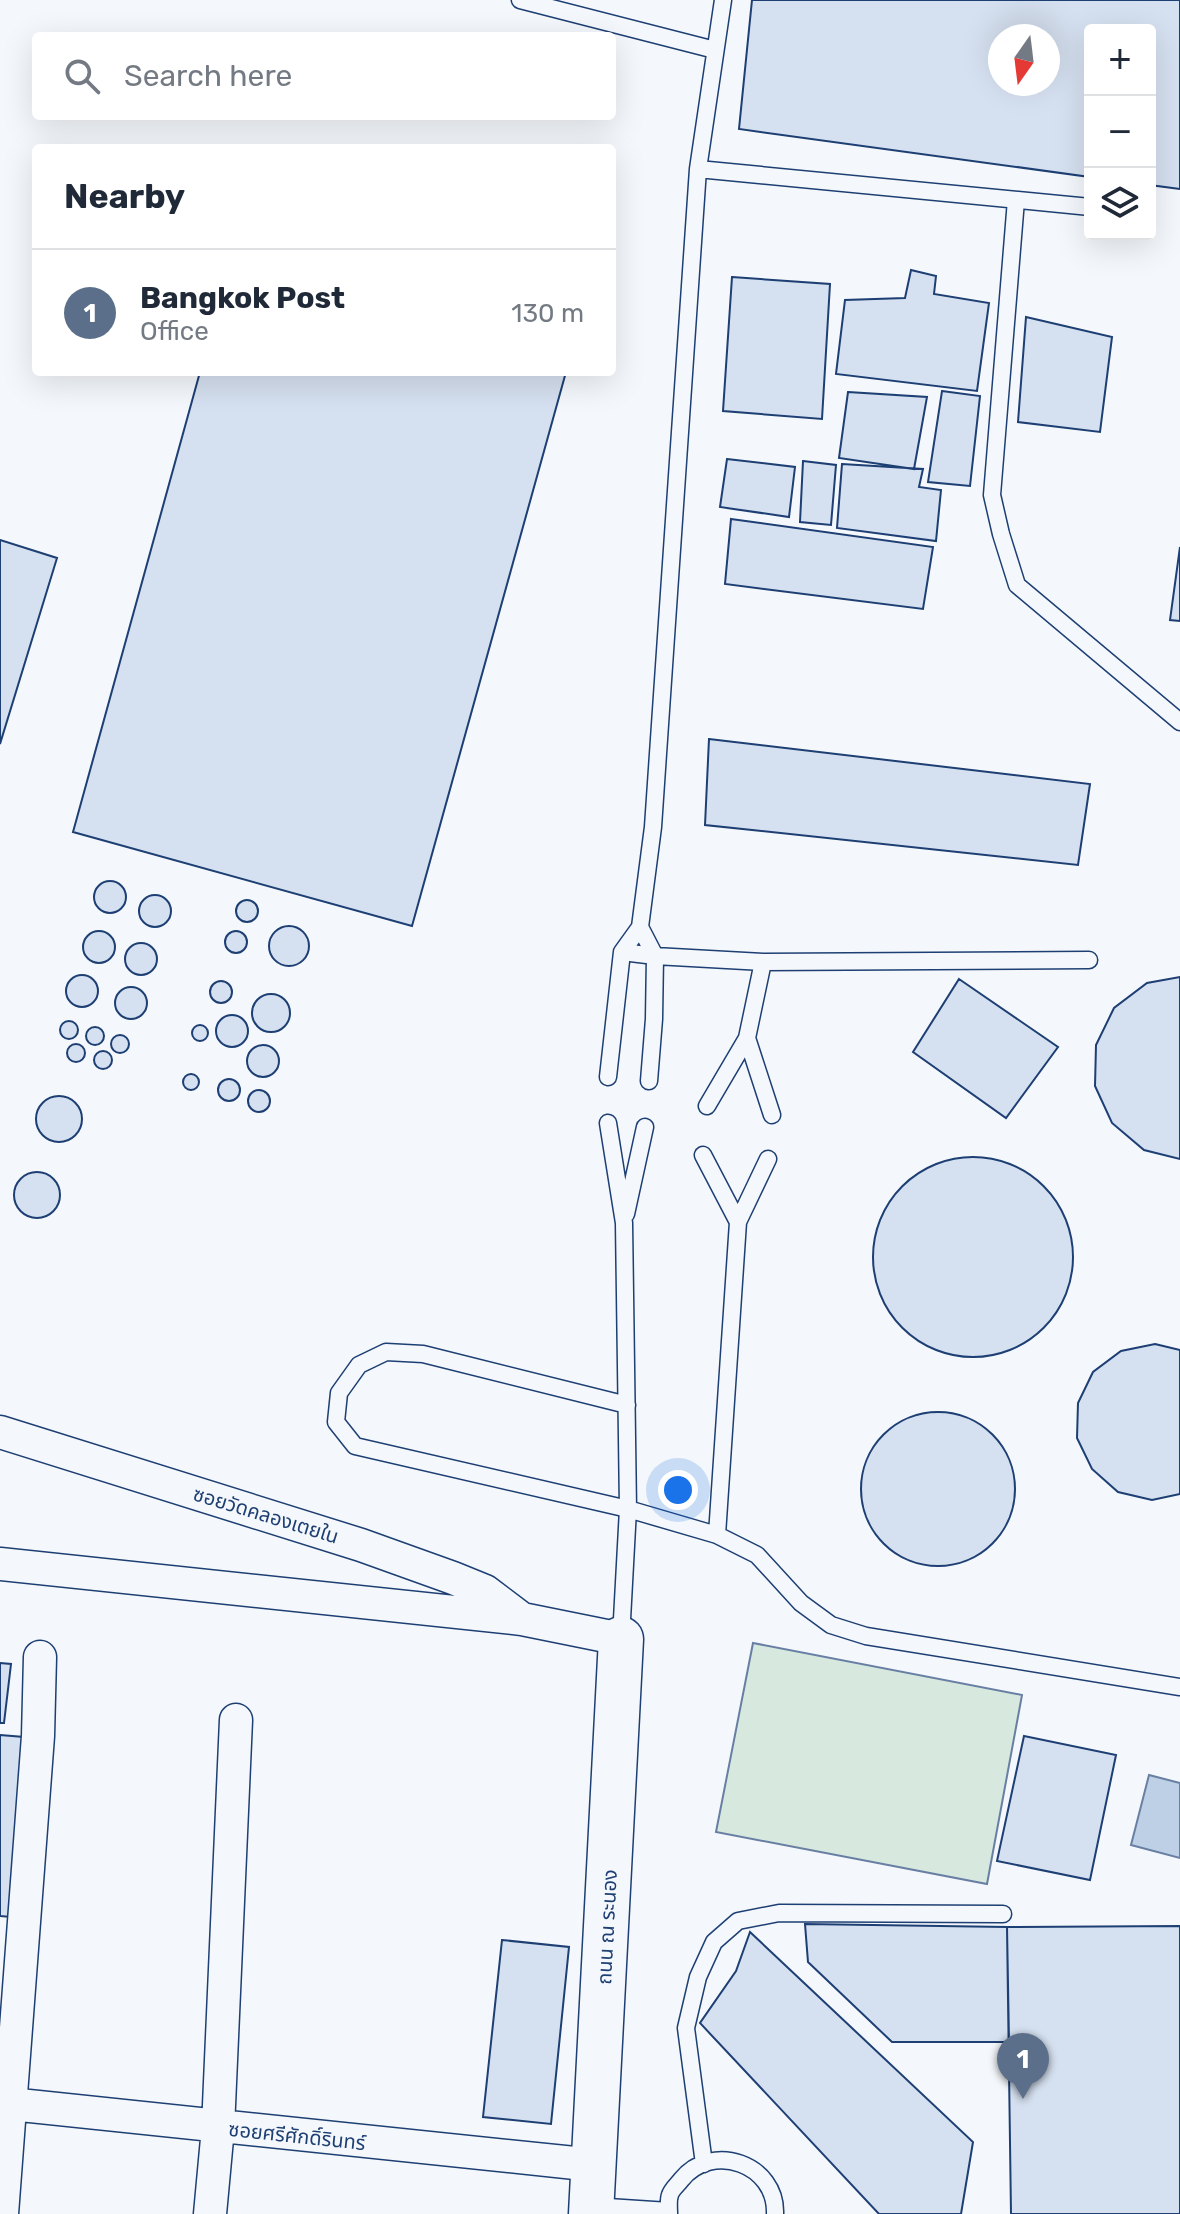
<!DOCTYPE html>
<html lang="en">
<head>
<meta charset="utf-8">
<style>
  body { margin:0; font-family:Rubik,"Noto Sans Thai",sans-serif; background:#f2f2f3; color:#1f2937 }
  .controls { position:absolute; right:24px; top:24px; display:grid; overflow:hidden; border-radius:8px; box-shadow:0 8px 32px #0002 }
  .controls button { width:72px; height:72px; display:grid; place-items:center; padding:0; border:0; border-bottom:2px solid #e0e1e3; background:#fff; color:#1f2937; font:40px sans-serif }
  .compass { position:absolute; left:988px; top:24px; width:72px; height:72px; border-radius:50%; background:#fff; box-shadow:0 8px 32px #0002; rotate:194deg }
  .you { position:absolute; left:678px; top:1490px; width:28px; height:28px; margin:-20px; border:6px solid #fff; border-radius:50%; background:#1a73e8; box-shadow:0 0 0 12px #1a73e833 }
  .badge { display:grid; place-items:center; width:52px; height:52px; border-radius:50%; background:#d93025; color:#fff; font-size:26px; font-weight:700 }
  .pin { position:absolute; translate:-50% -66px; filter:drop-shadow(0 2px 4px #0008) }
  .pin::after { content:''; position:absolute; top:42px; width:28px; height:24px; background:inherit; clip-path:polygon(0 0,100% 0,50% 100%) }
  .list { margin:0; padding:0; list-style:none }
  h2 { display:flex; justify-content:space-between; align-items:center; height:104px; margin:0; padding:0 32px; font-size:34px }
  h2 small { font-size:26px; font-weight:400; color:#747a83 }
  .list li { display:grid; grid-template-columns:52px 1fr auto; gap:24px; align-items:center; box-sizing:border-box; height:128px; padding:0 32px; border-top:2px solid #e0e1e3 }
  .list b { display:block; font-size:30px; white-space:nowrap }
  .list p { margin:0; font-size:26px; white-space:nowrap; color:#747a83 }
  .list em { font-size:26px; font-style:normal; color:#747a83 }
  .icon { flex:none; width:44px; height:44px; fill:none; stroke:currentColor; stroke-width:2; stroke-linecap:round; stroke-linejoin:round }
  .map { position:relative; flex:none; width:1180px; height:2214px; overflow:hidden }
  .search { position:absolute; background:#fff; box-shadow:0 8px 32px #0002; left:32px; top:32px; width:584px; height:88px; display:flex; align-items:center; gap:20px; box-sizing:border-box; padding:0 28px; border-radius:8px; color:#747a83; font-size:30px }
  .panel { position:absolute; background:#fff; box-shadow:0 8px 32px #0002; left:32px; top:144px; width:584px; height:232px; border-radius:8px }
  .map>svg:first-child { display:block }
  .green { fill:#d7e8df; stroke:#687fa3; stroke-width:2 }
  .water { fill:#bed0e5; stroke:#687fa3; stroke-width:2 }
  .building { fill:#d5e0f0; stroke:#1d3f73; stroke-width:2; fill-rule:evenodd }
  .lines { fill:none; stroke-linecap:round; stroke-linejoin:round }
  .lane-casing { stroke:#1d3f73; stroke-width:19 }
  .street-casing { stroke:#1d3f73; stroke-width:35 }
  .secondary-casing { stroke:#1d3f73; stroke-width:47 }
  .lane { stroke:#f4f7fb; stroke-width:16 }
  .street { stroke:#f4f7fb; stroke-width:32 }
  .secondary { stroke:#f4f7fb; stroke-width:44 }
  .labels { text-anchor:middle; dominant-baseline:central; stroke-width:6; stroke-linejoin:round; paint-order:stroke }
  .street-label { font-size:20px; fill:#1d3f73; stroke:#f4f7fb }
</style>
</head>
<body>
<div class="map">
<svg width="1180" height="2214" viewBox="0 0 1180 2214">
  <rect width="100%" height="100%" fill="#f4f7fb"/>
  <path class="green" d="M753 1643 1022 1695 987 1884 716 1832Z"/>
  <path class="water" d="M1149 1775 1180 1783V1858L1131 1845Z"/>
  <path class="building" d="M752 0H1180V189L1150 185V30H1090V177L739 129ZM1000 36H1048V84H1000Z
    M911 270 936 276 934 294 989 303 977 391 836 374 845 300 905 298Z
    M732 277 830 284 822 419 723 411Z
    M1026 317 1112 337 1100 432 1018 422Z
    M200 372H566L412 926 73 832Z
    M942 391 980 396 970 486 928 482Z
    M848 392 927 397 914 469 839 458Z
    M727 459 795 467 789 517 720 507Z
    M803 461 836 465 831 525 800 522Z
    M842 464 923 469 919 487 941 490 936 541 837 528Z
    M731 519 933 547 923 609 725 584Z
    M0 540 57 558 0 744Z
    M1180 547V621L1170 620Z
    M709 739 1090 784 1078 865 705 825Z
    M94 897a16 16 0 1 1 32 0a16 16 0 1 1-32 0Z
    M139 911a16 16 0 1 1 32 0a16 16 0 1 1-32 0Z
    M236 911a11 11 0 1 1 22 0a11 11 0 1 1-22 0Z
    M269 946a20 20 0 1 1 40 0a20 20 0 1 1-40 0Z
    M225 942a11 11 0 1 1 22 0a11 11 0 1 1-22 0Z
    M83 947a16 16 0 1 1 32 0a16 16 0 1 1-32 0Z
    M125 959a16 16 0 1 1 32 0a16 16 0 1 1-32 0Z
    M66 991a16 16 0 1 1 32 0a16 16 0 1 1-32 0Z
    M1180 977V1159L1144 1150 1112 1123 1095 1086 1096 1045 1114 1008 1147 983Z
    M959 979 1058 1047 1006 1118 913 1052Z
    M210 992a11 11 0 1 1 22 0a11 11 0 1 1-22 0Z
    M115 1003a16 16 0 1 1 32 0a16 16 0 1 1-32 0Z
    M252 1013a19 19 0 1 1 38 0a19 19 0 1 1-38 0Z
    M216 1031a16 16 0 1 1 32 0a16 16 0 1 1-32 0Z
    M60 1030a9 9 0 1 1 18 0a9 9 0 1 1-18 0Z
    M192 1033a8 8 0 1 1 16 0a8 8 0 1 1-16 0Z
    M86 1036a9 9 0 1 1 18 0a9 9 0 1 1-18 0Z
    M111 1044a9 9 0 1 1 18 0a9 9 0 1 1-18 0Z
    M67 1053a9 9 0 1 1 18 0a9 9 0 1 1-18 0Z
    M247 1061a16 16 0 1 1 32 0a16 16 0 1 1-32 0Z
    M94 1060a9 9 0 1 1 18 0a9 9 0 1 1-18 0Z
    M183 1082a8 8 0 1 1 16 0a8 8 0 1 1-16 0Z
    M218 1090a11 11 0 1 1 22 0a11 11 0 1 1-22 0Z
    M248 1101a11 11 0 1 1 22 0a11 11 0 1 1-22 0Z
    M36 1119a23 23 0 1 1 46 0a23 23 0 1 1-46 0Z
    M873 1257a100 100 0 1 1 200 0a100 100 0 1 1-200 0Z
    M14 1195a23 23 0 1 1 46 0a23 23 0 1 1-46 0Z
    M1155 1344 1180 1350V1494L1152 1500 1118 1492 1092 1469 1077 1438 1078 1403 1093 1372 1121 1351Z
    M861 1489a77 77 0 1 1 154 0a77 77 0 1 1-154 0Z
    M0 1663 11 1664 4 1723H0Z
    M0 1735 36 1738 22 1918 0 1916Z
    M1024 1736 1116 1755 1090 1880 997 1861Z
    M805 1924 1007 1927 1009 2042H892L808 1962Z
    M1180 1926V2214H1011L1007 1927Z
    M750 1932 973 2142 961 2214H879L700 2023 736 1971Z
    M502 1940 569 1947 551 2124 483 2117Z"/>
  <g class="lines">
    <g class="lane-casing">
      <path id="lane" d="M520 0 715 50
        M698 169 1090 207
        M1016 200 992 495 1001 534 1017 585 1180 722
        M640 927 655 956 654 1019 649 1081
        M622 952 655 956 763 962 1089 960
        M747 1038 772 1115
        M608 1077 622 952 640 927 653 827 698 169 723 0
        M707 1106 747 1038 763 962
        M608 1123 624 1223 628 1509 621 1638
        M703 1155 738 1222
        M626 1214 645 1127
        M627 1405 423 1354 386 1352 359 1365 339 1393 336 1422 355 1446 628 1509 717 1535 757 1555 801 1603 831 1625 866 1636 1180 1687
        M717 1535 738 1222 768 1159
        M704 2164 686 2028 698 1977 714 1942 738 1921 779 1913 1003 1914
        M593 2206 669 2211
        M669 2214C669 2208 668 2200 670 2195 671 2190 678 2184 681 2180 712 2141 777 2164 775 2214"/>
    </g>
    <g class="street-casing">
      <path id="street" d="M0 1432 361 1545 453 1578 485 1591 522 1619
        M0 1564 522 1619 621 1639
        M0 2103 594 2165
        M2 2214 38 1736 40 1657
        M210 2214 218 2128 236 1720"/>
    </g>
    <g class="secondary-casing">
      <path id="secondary" d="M591 2214 621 1639"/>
    </g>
    <use href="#lane" class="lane"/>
    <use href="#street" class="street"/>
    <use href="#secondary" class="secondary"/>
  </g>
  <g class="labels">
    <g class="street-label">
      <text transform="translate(266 1515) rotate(17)">ซอยวัดคลองเตยใน</text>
      <text transform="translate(607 1927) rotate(-87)">ถนน ณ ระนอง</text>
      <text transform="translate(297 2136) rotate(6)">ซอยศรีศักดิ์รินทร์</text>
    </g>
  </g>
</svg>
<div class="controls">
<button>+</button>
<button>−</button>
<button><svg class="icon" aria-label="layers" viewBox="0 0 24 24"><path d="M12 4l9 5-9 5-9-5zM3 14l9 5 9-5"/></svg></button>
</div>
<svg class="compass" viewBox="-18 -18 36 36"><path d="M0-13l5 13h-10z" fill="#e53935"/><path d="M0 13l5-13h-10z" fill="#747a83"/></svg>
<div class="you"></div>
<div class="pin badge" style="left:1023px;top:2099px;background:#5c6f8a">1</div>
<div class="search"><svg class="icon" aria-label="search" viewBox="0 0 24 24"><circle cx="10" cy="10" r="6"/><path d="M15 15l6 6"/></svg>Search here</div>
<section class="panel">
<h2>Nearby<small></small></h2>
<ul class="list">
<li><span class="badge" style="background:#5c6f8a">1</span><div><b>Bangkok Post</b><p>Office</p></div><em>130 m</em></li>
</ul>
</section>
</div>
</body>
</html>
